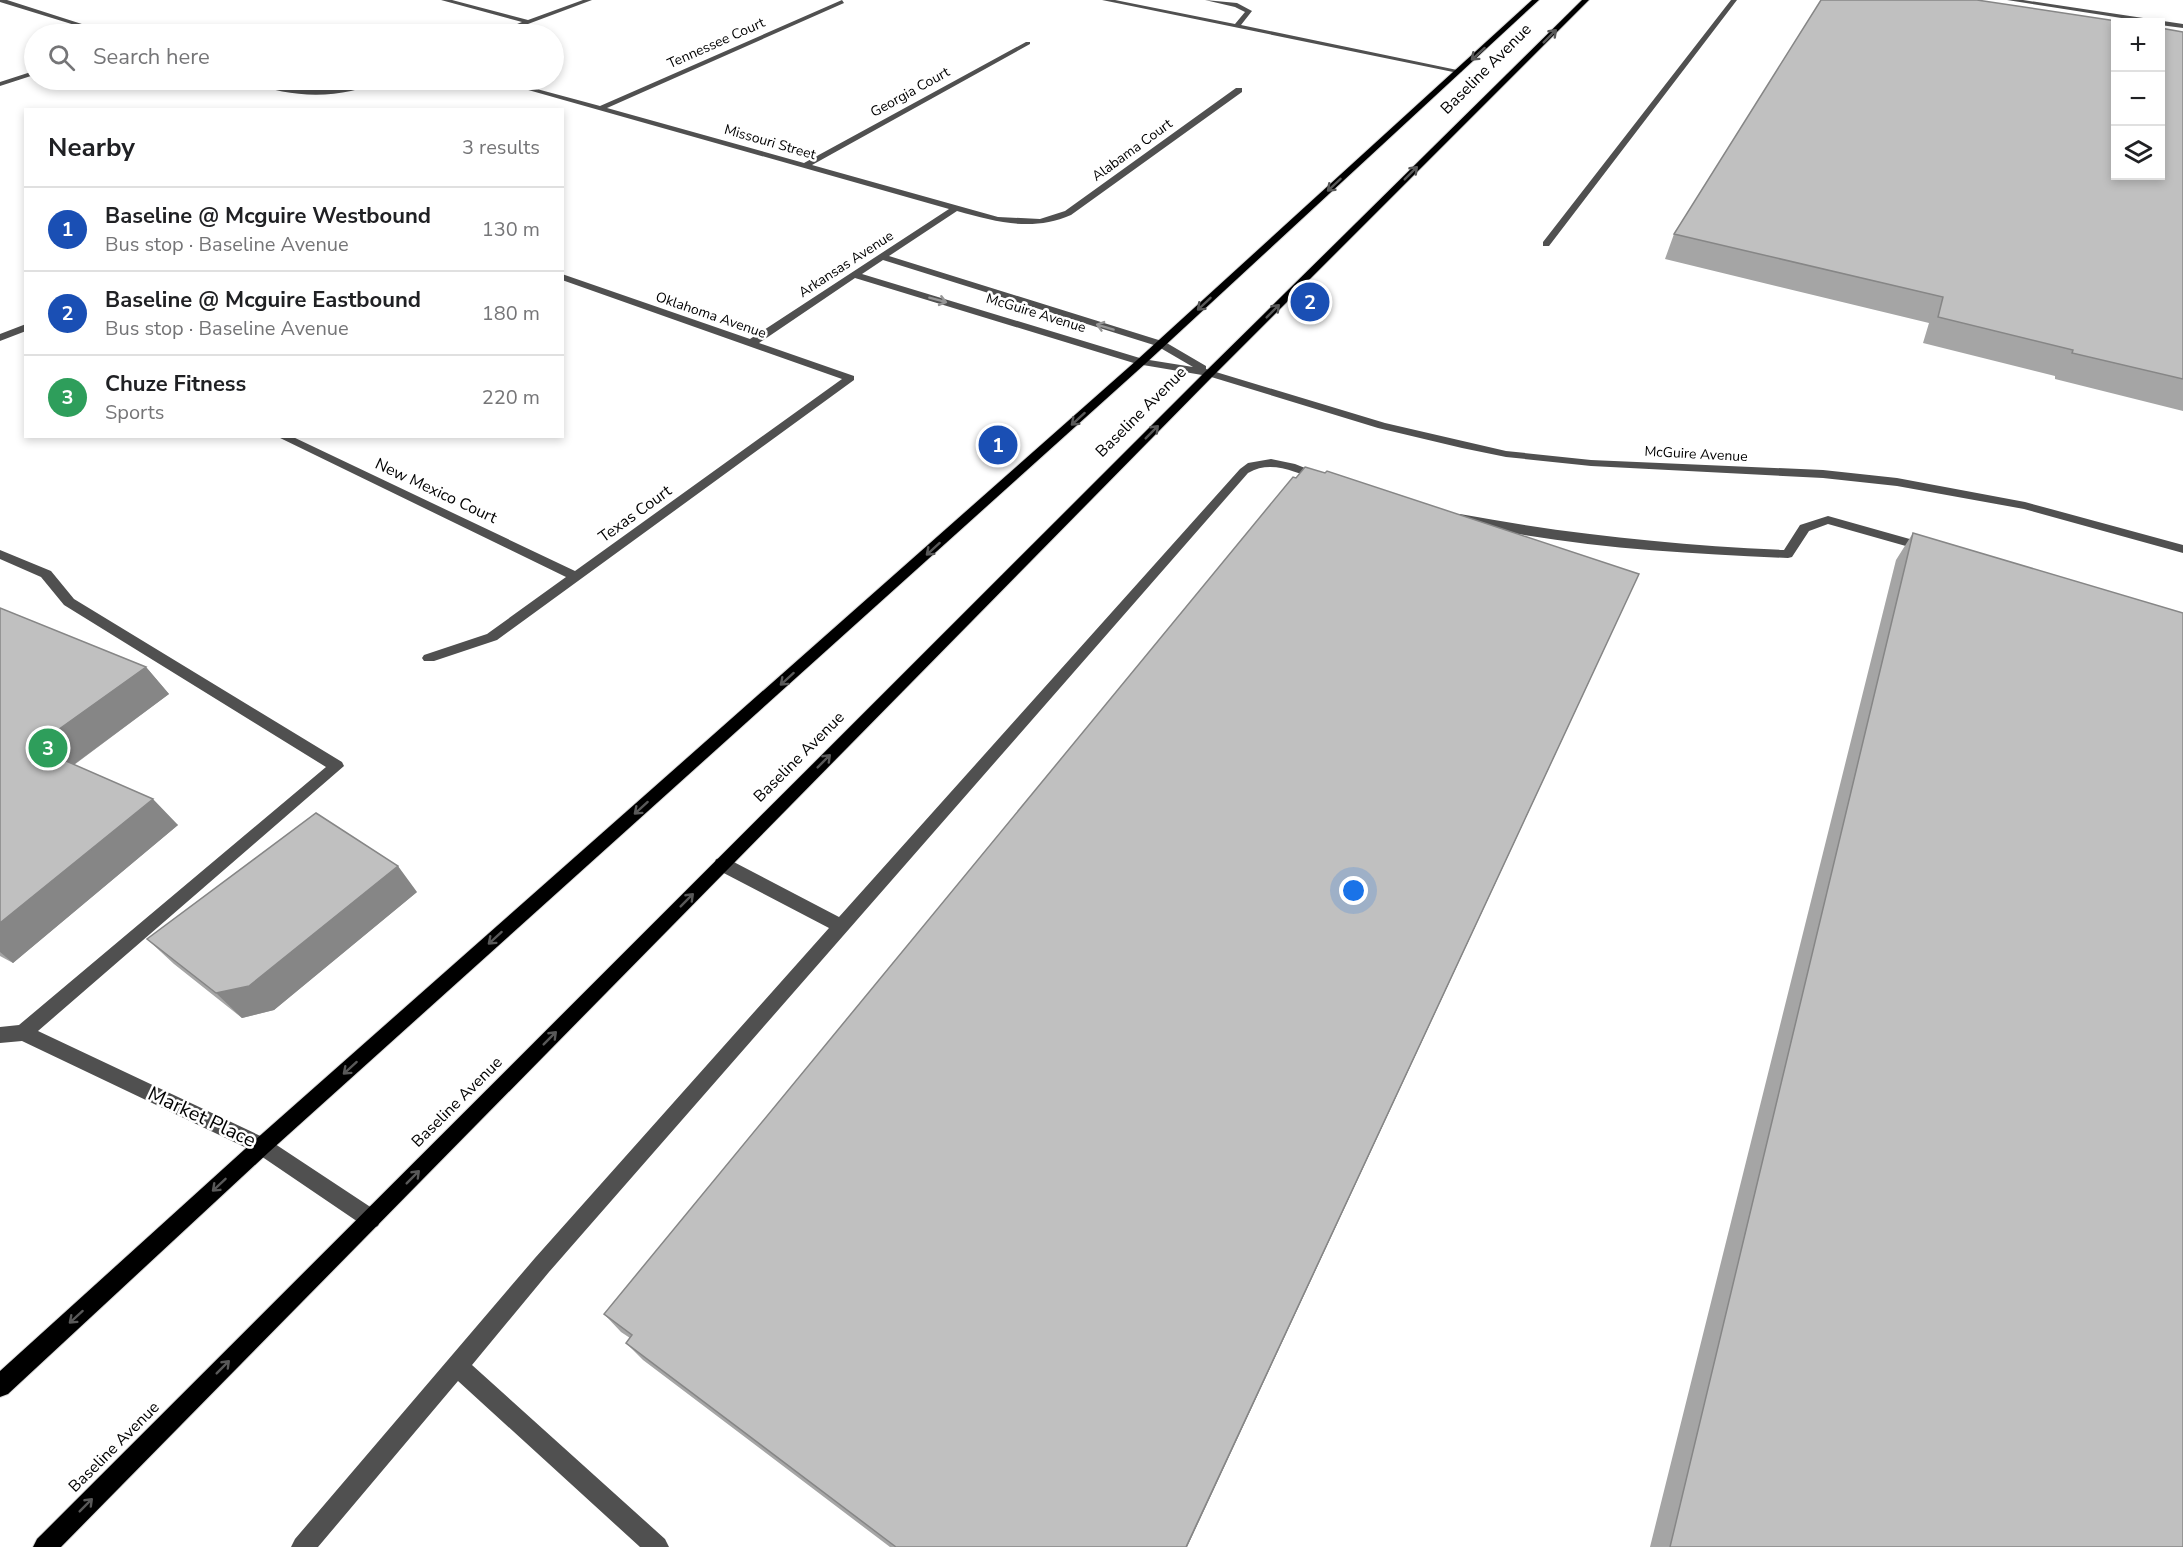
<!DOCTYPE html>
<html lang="en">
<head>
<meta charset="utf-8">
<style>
  body { margin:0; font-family:"Nunito Sans",sans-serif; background:#f2f2f2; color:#202124 }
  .controls { position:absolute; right:18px; top:18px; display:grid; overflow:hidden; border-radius:0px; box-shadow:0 3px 9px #0003 }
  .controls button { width:54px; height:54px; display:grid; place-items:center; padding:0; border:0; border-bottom:2px solid #e0e0e0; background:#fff; color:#202124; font:30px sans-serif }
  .you { position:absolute; left:1354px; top:891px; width:21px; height:21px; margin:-15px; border:4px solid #fff; border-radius:50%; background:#1a73e8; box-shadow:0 0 0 9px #1a73e833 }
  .badge { display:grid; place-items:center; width:39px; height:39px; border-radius:50%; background:#2563eb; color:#fff; font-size:20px; font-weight:700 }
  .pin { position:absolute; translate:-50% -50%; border:3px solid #fff; box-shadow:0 2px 6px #0006 }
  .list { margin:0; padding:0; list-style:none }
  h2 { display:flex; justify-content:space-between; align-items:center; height:78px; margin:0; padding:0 24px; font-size:26px }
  h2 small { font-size:20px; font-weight:400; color:#757577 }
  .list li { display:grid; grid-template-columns:39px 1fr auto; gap:18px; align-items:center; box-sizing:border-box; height:84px; padding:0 24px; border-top:2px solid #e0e0e0 }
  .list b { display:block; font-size:22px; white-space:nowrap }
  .list p { margin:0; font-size:20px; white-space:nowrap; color:#757577 }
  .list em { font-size:20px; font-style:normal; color:#757577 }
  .icon { flex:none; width:33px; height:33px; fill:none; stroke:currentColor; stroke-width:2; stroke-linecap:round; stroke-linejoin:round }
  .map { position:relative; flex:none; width:2183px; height:1547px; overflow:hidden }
  .search { position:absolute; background:#fff; box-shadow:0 3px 9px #0003; left:24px; top:24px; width:540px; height:66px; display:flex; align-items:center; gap:15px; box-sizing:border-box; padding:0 21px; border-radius:33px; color:#757577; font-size:22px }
  .panel { position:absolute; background:#fff; box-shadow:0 3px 9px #0003; left:24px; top:108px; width:540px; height:330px; border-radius:0px }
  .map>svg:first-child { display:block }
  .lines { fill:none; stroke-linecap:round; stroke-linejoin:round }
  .major-casing { stroke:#dbdbdb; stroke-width:2 }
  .minor { fill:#505050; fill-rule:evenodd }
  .major { fill:#000; fill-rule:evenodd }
  .wall { fill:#a5a5a5 }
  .shaded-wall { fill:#868686 }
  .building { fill:#c0c0c0; stroke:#868686; stroke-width:1.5 }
  .oneway { stroke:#595959 }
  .oneway2 { stroke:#969696 }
  .labels { text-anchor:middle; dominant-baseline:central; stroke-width:5; stroke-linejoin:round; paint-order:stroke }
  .far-street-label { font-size:14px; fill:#000; stroke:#fff }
  .street-label { font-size:16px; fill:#000; stroke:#fff }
  .near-street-label { font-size:20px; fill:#000; stroke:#fff }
</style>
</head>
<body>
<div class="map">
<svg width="2183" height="1547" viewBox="0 0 2183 1547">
  <rect width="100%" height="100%" fill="#fff"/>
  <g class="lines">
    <g class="major-casing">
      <path id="major" d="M1532 0H1539L1145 364 269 1152 8 1394 0 1397V1371L255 1140 1137 360Z
        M1582 0H1589L1214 375 61 1547H33L37 1539 1206 371Z"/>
    </g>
    <path class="minor" d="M0 0H7L113 34H104L0 2Z
      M441 0H452L528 20 583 0H592L501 34H493L522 22Z
      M842 0 844 3 607 108 804 163 1026 42H1030V44L812 165 998 217 1040 219 1065 211 1236 88H1242V92L1071 215C1032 232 997 222 957 211L889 256 1165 342 1206 366V369L1385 423 1506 451 1591 460 1823 470 1897 478 2025 502 2183 545V553L2024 509 1897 486 1823 478 1591 466 1506 457 1462 448 1378 428 1208 376 1137 364 855 278 759 343 854 376V380L497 640 434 661H424L422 658 424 655 487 634 566 577 276 436H291L575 571 842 379 562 280V274L750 339 949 209 493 80H503L600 106ZM883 260 1157 346 1193 367 1143 359 862 274Z
      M1102 0H1115L1235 24 1245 12 1235 7 1205 0 1237 3 1252 11 1241 25 1462 71 1458 73Z
      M1731 0H1737L1549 246H1543V242Z
      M2007 0H2023L2183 24V28L2160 25V22H2147Z
      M34 71V75L0 86V82Z
      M250 80C271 78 293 90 315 90 336 90 359 78 379 80 349 100 281 99 250 80Z
      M26 324V331L0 341V334Z
      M1271 459 1295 464 1325 476 1319 480C1295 473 1272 459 1248 473L549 1272 472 1365 665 1539 669 1547H640L458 1381 318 1547H291L295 1539 535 1258 829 928 716 869 714 864 716 859 722 858 728 859 839 917 1240 469 1248 463Z
      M1460 514C1567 534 1675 545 1784 550L1800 525 1828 516 1931 545 1933 548 1927 552 1828 524 1809 531 1792 557 1788 558C1679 553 1562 547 1456 521L1454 518Z
      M0 550 51 571 74 599 342 762 344 766 38 1031 269 1140 378 1212 381 1219 378 1226 371 1229 364 1226 255 1152 22 1041 0 1043V1027L19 1025 326 767 64 605 41 577 0 559Z"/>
    <use href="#major" class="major"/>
  </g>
  <path class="wall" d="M2183 32V411L2055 379V376L1923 343 1929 323 1665 259 1674 234Z
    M1913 533 2183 1547H1650L1896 560Z
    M1639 574 1187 1547H890L643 1360 626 1343 630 1338 621 1332 604 1314Z
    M0 608 146 667 169 694 74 765 178 825 13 963 0 956Z
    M417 892 274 1010 242 1018 174 964 147 939Z"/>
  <path class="shaded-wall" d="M1639 574 1187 1547H1186Z
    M146 667 169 694 61 774 34 747Z
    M153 799 178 825 13 963 0 952V923Z
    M398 866 417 892 274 1010 242 1018 216 993Z"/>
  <path class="building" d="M1821 0H1977L2123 22H2115V176H2160V28L2183 32V379L2072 353 2073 350 1938 317 1943 297 1674 234Z
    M1305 467 1325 473 1327 471 1639 574 1186 1547H896L626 1343 632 1335 604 1314 1293 477 1296 478Z
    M1913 533 2183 613V1547H1670Z
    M0 608 146 667 34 747 153 799 0 923Z
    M316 813 398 866 249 986 216 993 147 939Z"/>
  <defs><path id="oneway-shaft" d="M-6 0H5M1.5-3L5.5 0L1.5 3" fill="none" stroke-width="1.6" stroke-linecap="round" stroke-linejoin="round" transform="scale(1.5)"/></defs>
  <g class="oneway">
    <use href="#oneway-shaft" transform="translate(1550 36) rotate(-45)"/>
    <use href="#oneway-shaft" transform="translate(1478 54) rotate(138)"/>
    <use href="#oneway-shaft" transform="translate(1411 173) rotate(-45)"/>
    <use href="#oneway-shaft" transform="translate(1334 185) rotate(137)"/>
    <use href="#oneway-shaft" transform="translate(1204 304) rotate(137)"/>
    <use href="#oneway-shaft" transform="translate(1273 311) rotate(-45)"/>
    <use href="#oneway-shaft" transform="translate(1078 419) rotate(138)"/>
    <use href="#oneway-shaft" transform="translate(1152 432) rotate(-45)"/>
    <use href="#oneway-shaft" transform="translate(933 549) rotate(138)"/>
    <use href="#oneway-shaft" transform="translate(787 679) rotate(138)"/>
    <use href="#oneway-shaft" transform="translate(824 761) rotate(-45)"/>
    <use href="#oneway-shaft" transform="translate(641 808) rotate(138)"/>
    <use href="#oneway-shaft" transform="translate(687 900) rotate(-45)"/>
    <use href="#oneway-shaft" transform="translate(495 938) rotate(138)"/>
    <use href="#oneway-shaft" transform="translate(550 1038) rotate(-45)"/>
    <use href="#oneway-shaft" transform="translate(350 1068) rotate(138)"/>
    <use href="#oneway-shaft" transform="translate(413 1177) rotate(-45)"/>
    <use href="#oneway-shaft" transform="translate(219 1185) rotate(137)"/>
    <use href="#oneway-shaft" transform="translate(76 1317) rotate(138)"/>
    <use href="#oneway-shaft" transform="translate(223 1367) rotate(-45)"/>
    <use href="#oneway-shaft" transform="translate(86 1505) rotate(-45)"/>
  </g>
  <g class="oneway2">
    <use href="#oneway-shaft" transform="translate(938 300) rotate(15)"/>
    <use href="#oneway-shaft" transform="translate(1105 327) rotate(-163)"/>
  </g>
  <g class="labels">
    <g class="far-street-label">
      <text transform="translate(716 43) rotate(-24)">Tennessee Court</text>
      <text transform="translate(910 92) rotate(-29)">Georgia Court</text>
      <text transform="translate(770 142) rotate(16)">Missouri Street</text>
      <text transform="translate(1132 150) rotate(-36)">Alabama Court</text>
      <text transform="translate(846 264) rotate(-33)">Arkansas Avenue</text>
      <text transform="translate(1036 313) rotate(17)">McGuire Avenue</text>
      <text transform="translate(711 315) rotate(19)">Oklahoma Avenue</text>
      <text transform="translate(1696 454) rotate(3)">McGuire Avenue</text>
    </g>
    <g class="street-label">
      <text transform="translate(1486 69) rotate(-45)">Baseline Avenue</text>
      <text transform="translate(1141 412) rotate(-45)">Baseline Avenue</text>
      <text transform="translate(436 491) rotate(25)">New Mexico Court</text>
      <text transform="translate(635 514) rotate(-36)">Texas Court</text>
      <text transform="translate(799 757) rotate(-45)">Baseline Avenue</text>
      <text transform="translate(457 1102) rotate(-45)">Baseline Avenue</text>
      <text transform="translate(114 1447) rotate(-45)">Baseline Avenue</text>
    </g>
    <g class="near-street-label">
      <text transform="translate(202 1117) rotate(25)">Market Place</text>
    </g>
  </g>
</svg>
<div class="controls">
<button>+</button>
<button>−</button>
<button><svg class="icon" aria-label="layers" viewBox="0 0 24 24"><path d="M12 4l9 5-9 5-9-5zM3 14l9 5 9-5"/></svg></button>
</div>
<div class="you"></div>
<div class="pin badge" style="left:998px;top:445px;background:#1a4fb4">1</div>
<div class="pin badge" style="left:1310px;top:302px;background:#1a4fb4">2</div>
<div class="pin badge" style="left:48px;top:748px;background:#2e9e5b">3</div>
<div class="search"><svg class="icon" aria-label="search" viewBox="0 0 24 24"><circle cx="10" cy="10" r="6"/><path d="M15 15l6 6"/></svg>Search here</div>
<section class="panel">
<h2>Nearby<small>3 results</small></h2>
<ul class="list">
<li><span class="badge" style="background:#1a4fb4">1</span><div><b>Baseline @ Mcguire Westbound</b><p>Bus stop · Baseline Avenue</p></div><em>130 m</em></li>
<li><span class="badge" style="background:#1a4fb4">2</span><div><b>Baseline @ Mcguire Eastbound</b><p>Bus stop · Baseline Avenue</p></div><em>180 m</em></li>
<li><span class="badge" style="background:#2e9e5b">3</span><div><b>Chuze Fitness</b><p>Sports</p></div><em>220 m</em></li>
</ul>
</section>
</div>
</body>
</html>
